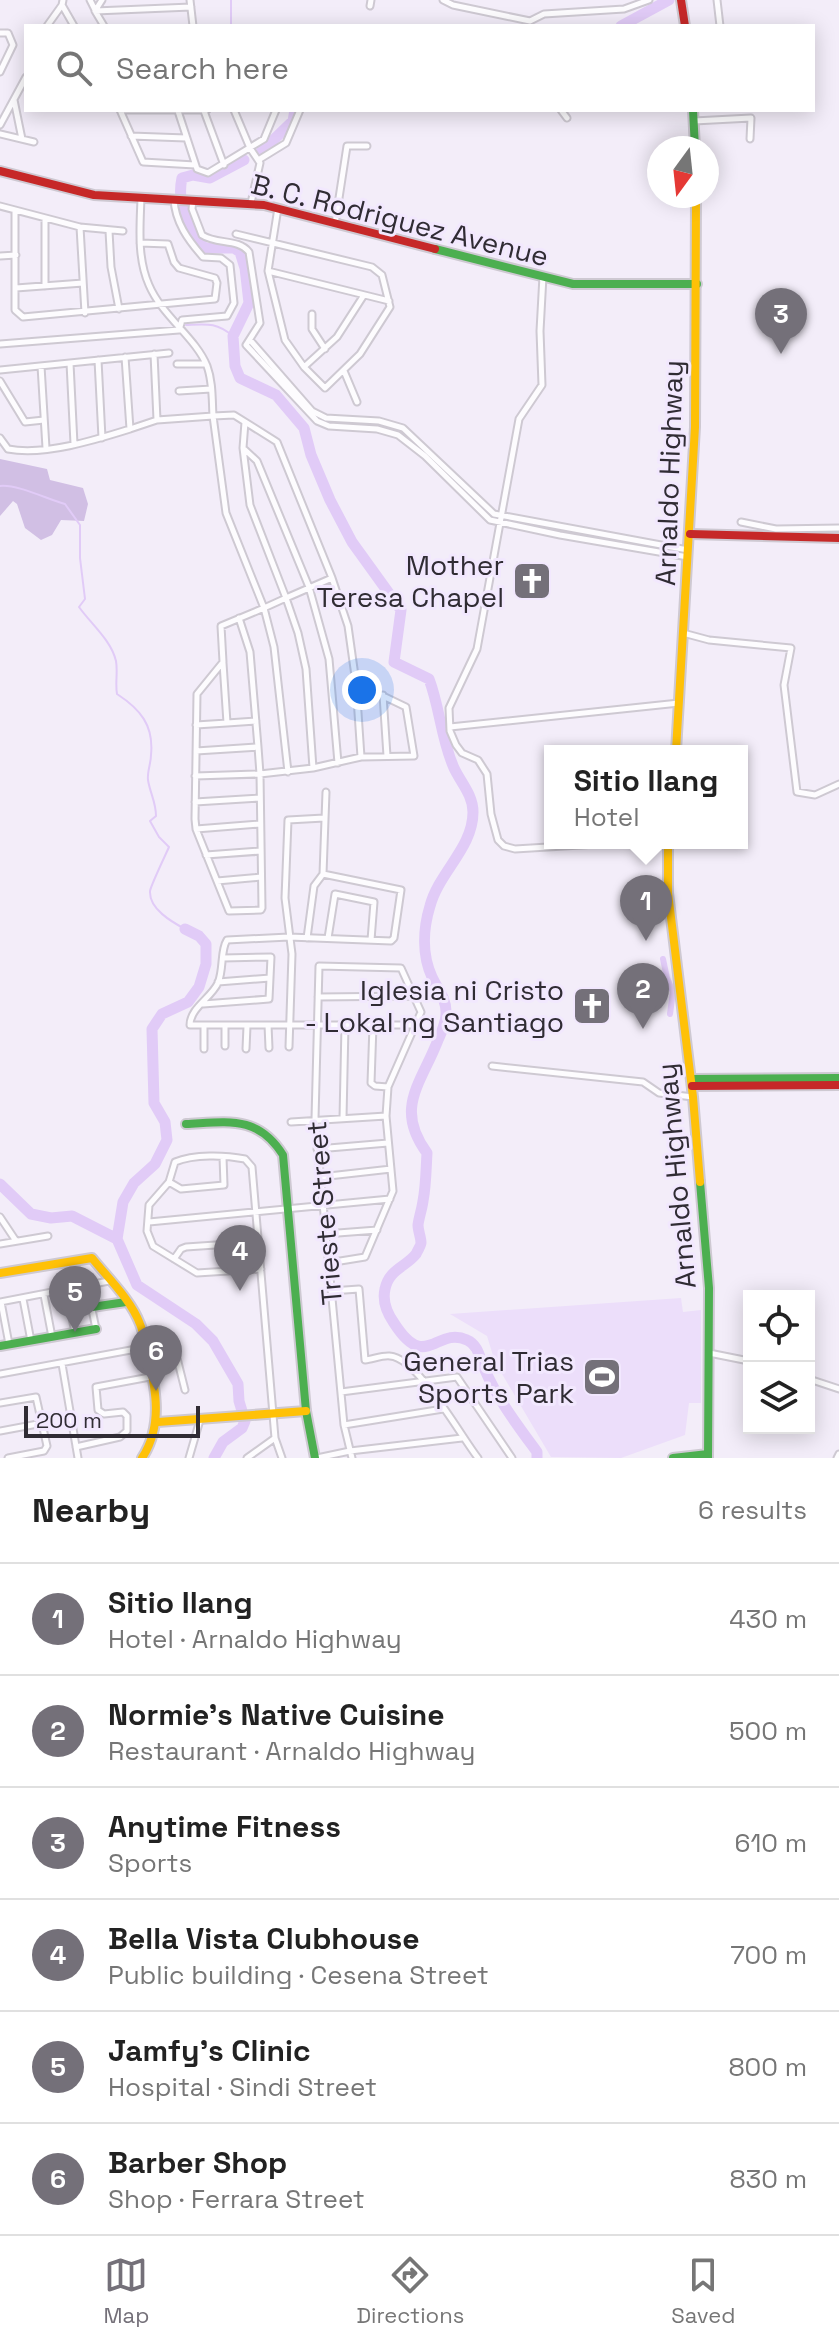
<!DOCTYPE html>
<html lang="en">
<head>
<meta charset="utf-8">
<style>
  body { margin:0; font-family:"Space Grotesk",sans-serif; background:#f2f2f2; color:#222 }
  .controls { position:absolute; right:24px; bottom:24px; display:grid; overflow:hidden; border-radius:0px; box-shadow:0 4px 20px #0003 }
  .controls button { width:72px; height:72px; display:grid; place-items:center; padding:0; border:0; border-bottom:2px solid #e0e0e0; background:#fff; color:#222; font:40px sans-serif }
  .compass { position:absolute; left:647px; top:136px; width:72px; height:72px; border-radius:50%; background:#fff; box-shadow:0 4px 20px #0003; rotate:195deg }
  .scale { position:absolute; left:24px; bottom:20px; width:176px; box-sizing:border-box; padding-left:8px; border:4px solid #302c34; border-top:0; font-size:22px; line-height:28px; white-space:nowrap; color:#302c34; -webkit-text-stroke:6px #f2e8fe; paint-order:stroke }
  .you { position:absolute; left:362px; top:690px; width:28px; height:28px; margin:-20px; border:6px solid #fff; border-radius:50%; background:#1a73e8; box-shadow:0 0 0 12px #1a73e833 }
  .badge { display:grid; place-items:center; width:52px; height:52px; border-radius:50%; background:#747079; color:#fff; font-size:26px; font-weight:700 }
  .pin { position:absolute; translate:-50% -66px; filter:drop-shadow(0 2px 4px #0008) }
  .pin::after { content:''; position:absolute; top:42px; width:28px; height:24px; background:inherit; clip-path:polygon(0 0,100% 0,50% 100%) }
  .popup { position:absolute; left:544px; top:745px; width:204px; height:104px; box-sizing:border-box; display:grid; place-content:center; border-radius:0px; background:#fff; filter:drop-shadow(0 2px 6px #0005); font-size:26px; white-space:nowrap; color:#767676 }
  .popup b { font-size:30px; color:#222 }
  .popup::after { content:''; position:absolute; left:50%; top:100%; margin-left:-16px; border:16px solid transparent; border-top-color:#fff }
  .list { margin:0; padding:0; list-style:none }
  h2 { display:flex; justify-content:space-between; align-items:center; height:104px; margin:0; padding:0 32px; font-size:34px }
  h2 small { font-size:26px; font-weight:400; color:#767676 }
  .list li { display:grid; grid-template-columns:52px 1fr auto; gap:24px; align-items:center; box-sizing:border-box; height:112px; padding:0 32px; border-top:2px solid #e0e0e0 }
  .list b { display:block; font-size:30px; white-space:nowrap }
  .list p { margin:0; font-size:26px; white-space:nowrap; color:#767676 }
  .list em { font-size:26px; font-style:normal; color:#767676 }
  .icon { flex:none; width:44px; height:44px; fill:none; stroke:currentColor; stroke-width:2; stroke-linecap:round; stroke-linejoin:round }
  .map { position:relative; flex:none; width:839px; height:1458px; overflow:hidden }
  .search { position:absolute; background:#fff; box-shadow:0 4px 20px #0003; left:24px; right:24px; top:24px; height:88px; display:flex; align-items:center; gap:20px; box-sizing:border-box; padding:0 28px; border-radius:0px; color:#767676; font-size:30px }
  .sheet { height:776px; background:#fff }
  nav { display:flex; justify-content:space-around; align-items:center; box-sizing:border-box; height:112px; border-top:2px solid #e0e0e0; background:#fff; font-size:22px; color:#767676 }
  nav a { display:grid; justify-items:center; gap:4px }
  nav .on { color:#747079 }
  .map>svg:first-child { display:block }
  .green { fill:#ecdefa }
  .forest { fill:#d1bfe4 }
  .lines { fill:none; stroke-linecap:round; stroke-linejoin:round }
  .stream { stroke:#e1cbf7; stroke-width:2 }
  .canal { stroke:#e1cbf7; stroke-width:6 }
  .river { stroke:#e1cbf7; stroke-width:11 }
  .street-casing { stroke:#cec9d2; stroke-width:9 }
  .fast-casing { stroke:#cec9d2; stroke-width:12 }
  .slow-casing { stroke:#cec9d2; stroke-width:12 }
  .jam-casing { stroke:#cec9d2; stroke-width:12 }
  .street { stroke:#fdfcfe; stroke-width:5 }
  .fast { stroke:#4caf50; stroke-width:8 }
  .slow { stroke:#ffc107; stroke-width:8 }
  .jam { stroke:#c62828; stroke-width:8 }
  .labels { text-anchor:middle; dominant-baseline:central; stroke-width:6; stroke-linejoin:round; paint-order:stroke }
  .street-label { font-size:28px; fill:#302c34; stroke:#f2e8fe }
  .poi-label { font-size:28px; fill:#302c34; stroke:#f2e8fe; text-anchor:end }
</style>
</head>
<body>
<div class="map">
<svg width="839" height="1458" viewBox="0 0 839 1458">
  <rect width="100%" height="100%" fill="#f3edf9"/>
  <path class="green" d="M681 1298 683 1312 701 1310V1403H689L685 1435 621 1458 551 1457 495 1362 487 1336 450 1314Z"/>
  <path class="forest" d="M0 459 47 469 50 480 83 488 88 504 84 521 61 520 52 535 41 540 25 528 17 504 13 501 0 516Z"/>
  <g class="lines">
    <path class="stream" d="M231 0V26
      M186 325C207 324 216 322 233 336
      M0 486C17 484 47 499 65 504L80 525V558L85 599 79 607C91 624 111 640 116 661 118 672 115 683 117 694 140 709 154 725 151 755 151 763 147 772 148 780 150 793 156 802 156 816L150 821 159 837 169 847C165 856 151 885 150 891 149 909 172 922 185 929"/>
    <path class="canal" d="M663 959 667 978 673 992 670 1014"/>
    <path class="river" d="M621 26 669 0
      M261 152 293 121 295 110
      M244 160 210 178 193 175 182 178C176 205 189 227 204 248H234L240 252 245 268 249 303 233 336 235 366 240 378 276 395 304 428 311 455 330 500 352 542 401 610 394 662 429 679C440 708 441 739 454 768 461 783 473 795 473 812 473 848 439 872 430 906 423 929 422 955 432 977 437 988 446 998 446 1011 447 1021 442 1031 438 1040 421 1084 394 1108 427 1153 426 1169 426 1186 423 1201 422 1209 419 1217 418 1225 418 1231 421 1237 421 1243 421 1245 417 1252 416 1254 406 1267 389 1269 385 1289 382 1302 387 1313 394 1323 426 1373 436 1326 467 1340 479 1345 480 1360 485 1370 498 1400 518 1426 537 1452V1458
      M185 929 199 936 206 944V964L199 987 188 1002 162 1014 152 1029 154 1103 165 1122 167 1140 155 1164 134 1183 123 1202 117 1239 137 1285 196 1324 213 1341 238 1384 239 1401 245 1421 242 1428 223 1442 214 1458
      M0 1184 31 1214 51 1218 72 1216 117 1239"/>
    <g class="street-casing">
      <path id="street" d="M63 0 62 5 74 26
        M90 0 95 10
        M190 0 193 26
        M443 0 453 5 530 21 544 14 624 9 649 0
        M717 0 720 26
        M370 6 371 0
        M95 11 102 0
        M47 26 62 5
        M104 26 95 11 191 7
        M0 33H8L13 45 0 72
        M14 100 22 139
        M120 110 143 162 195 165
        M121 110H204
        M207 110 204 111 224 165
        M234 110 250 148 260 163 251 203
        M561 110 567 118
        M178 111 197 169 208 173 264 139 276 110
        M694 121 751 118 750 139
        M0 125 26 77
        M0 134 34 142
        M131 136 186 138
        M260 159 286 143 300 110
        M141 198C140 227 137 258 149 285 162 316 196 338 207 366 213 382 212 400 213 416L157 420
        M193 200 192 209 202 235C217 245 238 238 249 252L260 323 246 345 317 421 329 426 377 429 398 435 425 456 490 520 560 535 688 557
        M0 206 80 227 123 231
        M15 210V310L23 317 215 299 217 283 215 278 179 268 174 262 168 244 140 243
        M45 218V286
        M335 224 347 146H367
        M80 227 85 313
        M109 231 111 267 119 309
        M236 234 372 267 382 275 390 307 360 354 325 388 304 367 285 340 268 271 278 208
        M0 256 16 255
        M268 271 389 301
        M543 276 540 331 542 385 519 419 477 649 449 708 450 731 456 745 462 753 478 760 487 774 491 814 498 840 504 846 515 849 613 843
        M16 288 83 283
        M312 314V329L325 349
        M250 340 312 411 326 418 379 421 403 428 494 514 688 550
        M0 344 179 330 182 320 227 316 234 303 230 265 221 258 203 257C188 240 175 222 174 199
        M98 360 102 438
        M70 363 74 444
        M177 364H206
        M41 366 46 448
        M304 367 337 337 364 295
        M0 370 169 353
        M344 371 357 402
        M0 381 25 422 44 420
        M179 391 211 389
        M245 422 243 448 257 461 309 587 329 659 338 763
        M130 429 157 420 154 354
        M0 438 8 449C44 456 95 440 130 429L125 357
        M243 448 250 505 286 598 264 608 226 513 213 416 234 415 277 442 332 578 348 626 356 683 406 707 414 756 361 757 313 768 260 774 262 908 261 910 229 911 196 829 195 819 197 694 223 662 221 626 264 608 274 647 288 772
        M741 522 776 529 839 528
        M239 618 250 652 258 747
        M683 633 709 640 791 648 784 685 797 792 815 795 839 784
        M223 663 227 723 256 721
        M356 683 361 757
        M383 695 387 756
        M196 725 227 723
        M450 727 679 703
        M313 768 306 669 298 633 286 598 332 578
        M195 776 260 774 258 747 196 751
        M195 802 260 798
        M196 829 260 824
        M206 855 261 851
        M323 874 401 890 394 938 391 941 289 937 227 940C220 951 224 969 218 983 211 998 190 1008 190 1025H417
        M217 881 261 877
        M307 938 314 886 323 874 326 792
        M328 938 335 894 374 902 371 940
        M218 982 270 978
        M318 997 415 996
        M203 1004 269 999 271 957 223 958
        M268 1025 269 1048
        M373 1025 371 1083 375 1086 388 1087
        M204 1027V1049
        M225 1046V1026
        M289 1047 292 954 285 898 288 820 324 818
        M246 1049 247 1026
        M492 1066 643 1082 659 1093 693 1097
        M343 1118 345 1025
        M291 1122 386 1116
        M317 1149 388 1143
        M320 1177 391 1169
        M169 1182 181 1189 224 1185 223 1157
        M0 1217 16 1241
        M149 1222 390 1199
        M325 1234 377 1230
        M0 1244 48 1236
        M174 1259 181 1249 186 1247 230 1244 234 1271
        M328 1263 365 1257 393 1191 386 1116 388 1087 421 1012 401 968 319 966 315 1119 344 1425 352 1458
        M261 1269 197 1273 153 1246 147 1231 149 1205 169 1182 175 1162C194 1154 225 1155 245 1159L252 1167 275 1438 282 1458
        M87 1285 96 1329
        M66 1290 75 1332
        M331 1291 359 1289 365 1360C373 1359 383 1355 390 1356 418 1358 460 1435 478 1458
        M44 1295 52 1337
        M23 1299 31 1341
        M0 1302 109 1281
        M1 1302 9 1344
        M709 1353 749 1361
        M62 1364 78 1458
        M0 1374 169 1343 174 1346 185 1390
        M809 1379 839 1389
        M341 1392 457 1377 512 1458
        M0 1403 36 1397 47 1446 44 1451 8 1458
        M344 1425 443 1409
        M0 1431 43 1423
        M76 1447 120 1437 127 1431V1416L123 1412 104 1414 98 1410 96 1387 150 1377
        M189 1458 200 1420
        M247 1458 275 1438
        M317 1458 350 1451 462 1438
        M837 1458 839 1454"/>
    </g>
    <g class="fast-casing">
      <path id="fast" d="M693 110 695 148
        M435 249 573 284H697
        M691 1079 839 1078
        M186 1124C228 1122 258 1115 283 1155L306 1411 315 1458
        M700 1182 709 1288 708 1458
        M92 1307 126 1302
        M0 1346 96 1329
        M673 1458 708 1454"/>
    </g>
    <g class="slow-casing">
      <path id="slow" d="M676 751 695 427 696 196
        M668 843V893L693 1097 700 1182
        M0 1273 92 1258C108 1278 131 1300 140 1324 144 1333 145 1345 148 1355 156 1390 163 1426 142 1458
        M158 1422 306 1411"/>
    </g>
    <g class="jam-casing">
      <path id="jam" d="M681 0 685 26
        M0 171 94 195 264 205 435 249
        M690 534 839 538
        M692 1086 839 1085"/>
    </g>
    <use href="#street" class="street"/>
    <use href="#fast" class="fast"/>
    <use href="#slow" class="slow"/>
    <use href="#jam" class="jam"/>
  </g>
  <defs>
    <g id="church-square" transform="scale(2)"><rect x="-9" y="-9" width="18" height="18" rx="4" fill="#747079" stroke="#f2e8fe"/><path d="M-1.2-6h2.4v3.5h3.3v2.4h-3.3V6h-2.4V-.1h-3.3v-2.4h3.3Z" fill="#fff"/></g>
    <g id="stadium-square" transform="scale(2)"><rect x="-9" y="-9" width="18" height="18" rx="4" fill="#747079" stroke="#f2e8fe"/><path d="M0-5a6.5 5 0 1 0 0 10a6.5 5 0 1 0 0-10ZM-3.5-1.8h7v3.6h-7Z" fill="#fff"/></g>
  </defs>
  <g fill-rule="evenodd">
    <use href="#church-square" x="532" y="581"/>
    <use href="#church-square" x="592" y="1006"/>
    <use href="#stadium-square" x="602" y="1377"/>
  </g>
  <g class="labels">
    <g class="street-label">
      <text transform="translate(400 220) rotate(14)">B. C. Rodriguez Avenue</text>
      <text transform="translate(669 473) rotate(-88)">Arnaldo Highway</text>
      <text transform="translate(676 1176) rotate(-95)">Arnaldo Highway</text>
      <text transform="translate(324 1213) rotate(-95)">Trieste Street</text>
    </g>
    <g class="poi-label">
      <text x="504" y="565">Mother<tspan x="504" dy="32">Teresa Chapel</tspan></text>
      <text x="564" y="990">Iglesia ni Cristo<tspan x="564" dy="32">- Lokal ng Santiago</tspan></text>
      <text x="574" y="1361">General Trias<tspan x="574" dy="32">Sports Park</tspan></text>
    </g>
  </g>
</svg>
<div class="controls">
<button><svg class="icon" aria-label="locate" viewBox="0 0 24 24"><circle cx="12" cy="12" r="6"/><path d="M12 2v4M12 18v4M2 12h4M18 12h4"/></svg></button>
<button><svg class="icon" aria-label="layers" viewBox="0 0 24 24"><path d="M12 4l9 5-9 5-9-5zM3 14l9 5 9-5"/></svg></button>
</div>
<svg class="compass" viewBox="-18 -18 36 36"><path d="M0-13l5 13h-10z" fill="#e53935"/><path d="M0 13l5-13h-10z" fill="#767676"/></svg>
<div class="scale">200 m</div>
<div class="you"></div>
<div class="pin badge" style="left:646px;top:941px">1</div>
<div class="popup"><b>Sitio Ilang</b>Hotel</div>
<div class="pin badge" style="left:643px;top:1029px">2</div>
<div class="pin badge" style="left:781px;top:354px">3</div>
<div class="pin badge" style="left:240px;top:1291px">4</div>
<div class="pin badge" style="left:75px;top:1332px">5</div>
<div class="pin badge" style="left:156px;top:1391px">6</div>
<div class="search"><svg class="icon" aria-label="search" viewBox="0 0 24 24"><circle cx="10" cy="10" r="6"/><path d="M15 15l6 6"/></svg>Search here</div>
</div>
<section class="sheet">
<h2>Nearby<small>6 results</small></h2>
<ul class="list">
<li><span class="badge">1</span><div><b>Sitio Ilang</b><p>Hotel · Arnaldo Highway</p></div><em>430 m</em></li>
<li><span class="badge">2</span><div><b>Normie's Native Cuisine</b><p>Restaurant · Arnaldo Highway</p></div><em>500 m</em></li>
<li><span class="badge">3</span><div><b>Anytime Fitness</b><p>Sports</p></div><em>610 m</em></li>
<li><span class="badge">4</span><div><b>Bella Vista Clubhouse</b><p>Public building · Cesena Street</p></div><em>700 m</em></li>
<li><span class="badge">5</span><div><b>Jamfy's Clinic</b><p>Hospital · Sindi Street</p></div><em>800 m</em></li>
<li><span class="badge">6</span><div><b>Barber Shop</b><p>Shop · Ferrara Street</p></div><em>830 m</em></li>
</ul>
</section>
<nav>
<a class="on"><svg class="icon" aria-label="map" viewBox="0 0 24 24"><path d="M3 6l6-2 6 2 6-2v14l-6 2-6-2-6 2zM9 4v14M15 6v14"/></svg>Map</a>
<a><svg class="icon" aria-label="directions" viewBox="0 0 24 24"><path d="M12 3l9 9-9 9-9-9zM9 14v-3h6M13 9l2 2-2 2"/></svg>Directions</a>
<a><svg class="icon" aria-label="saved" viewBox="0 0 24 24"><path d="M7 4h10v16l-5-4-5 4z"/></svg>Saved</a>
</nav>
</body>
</html>
